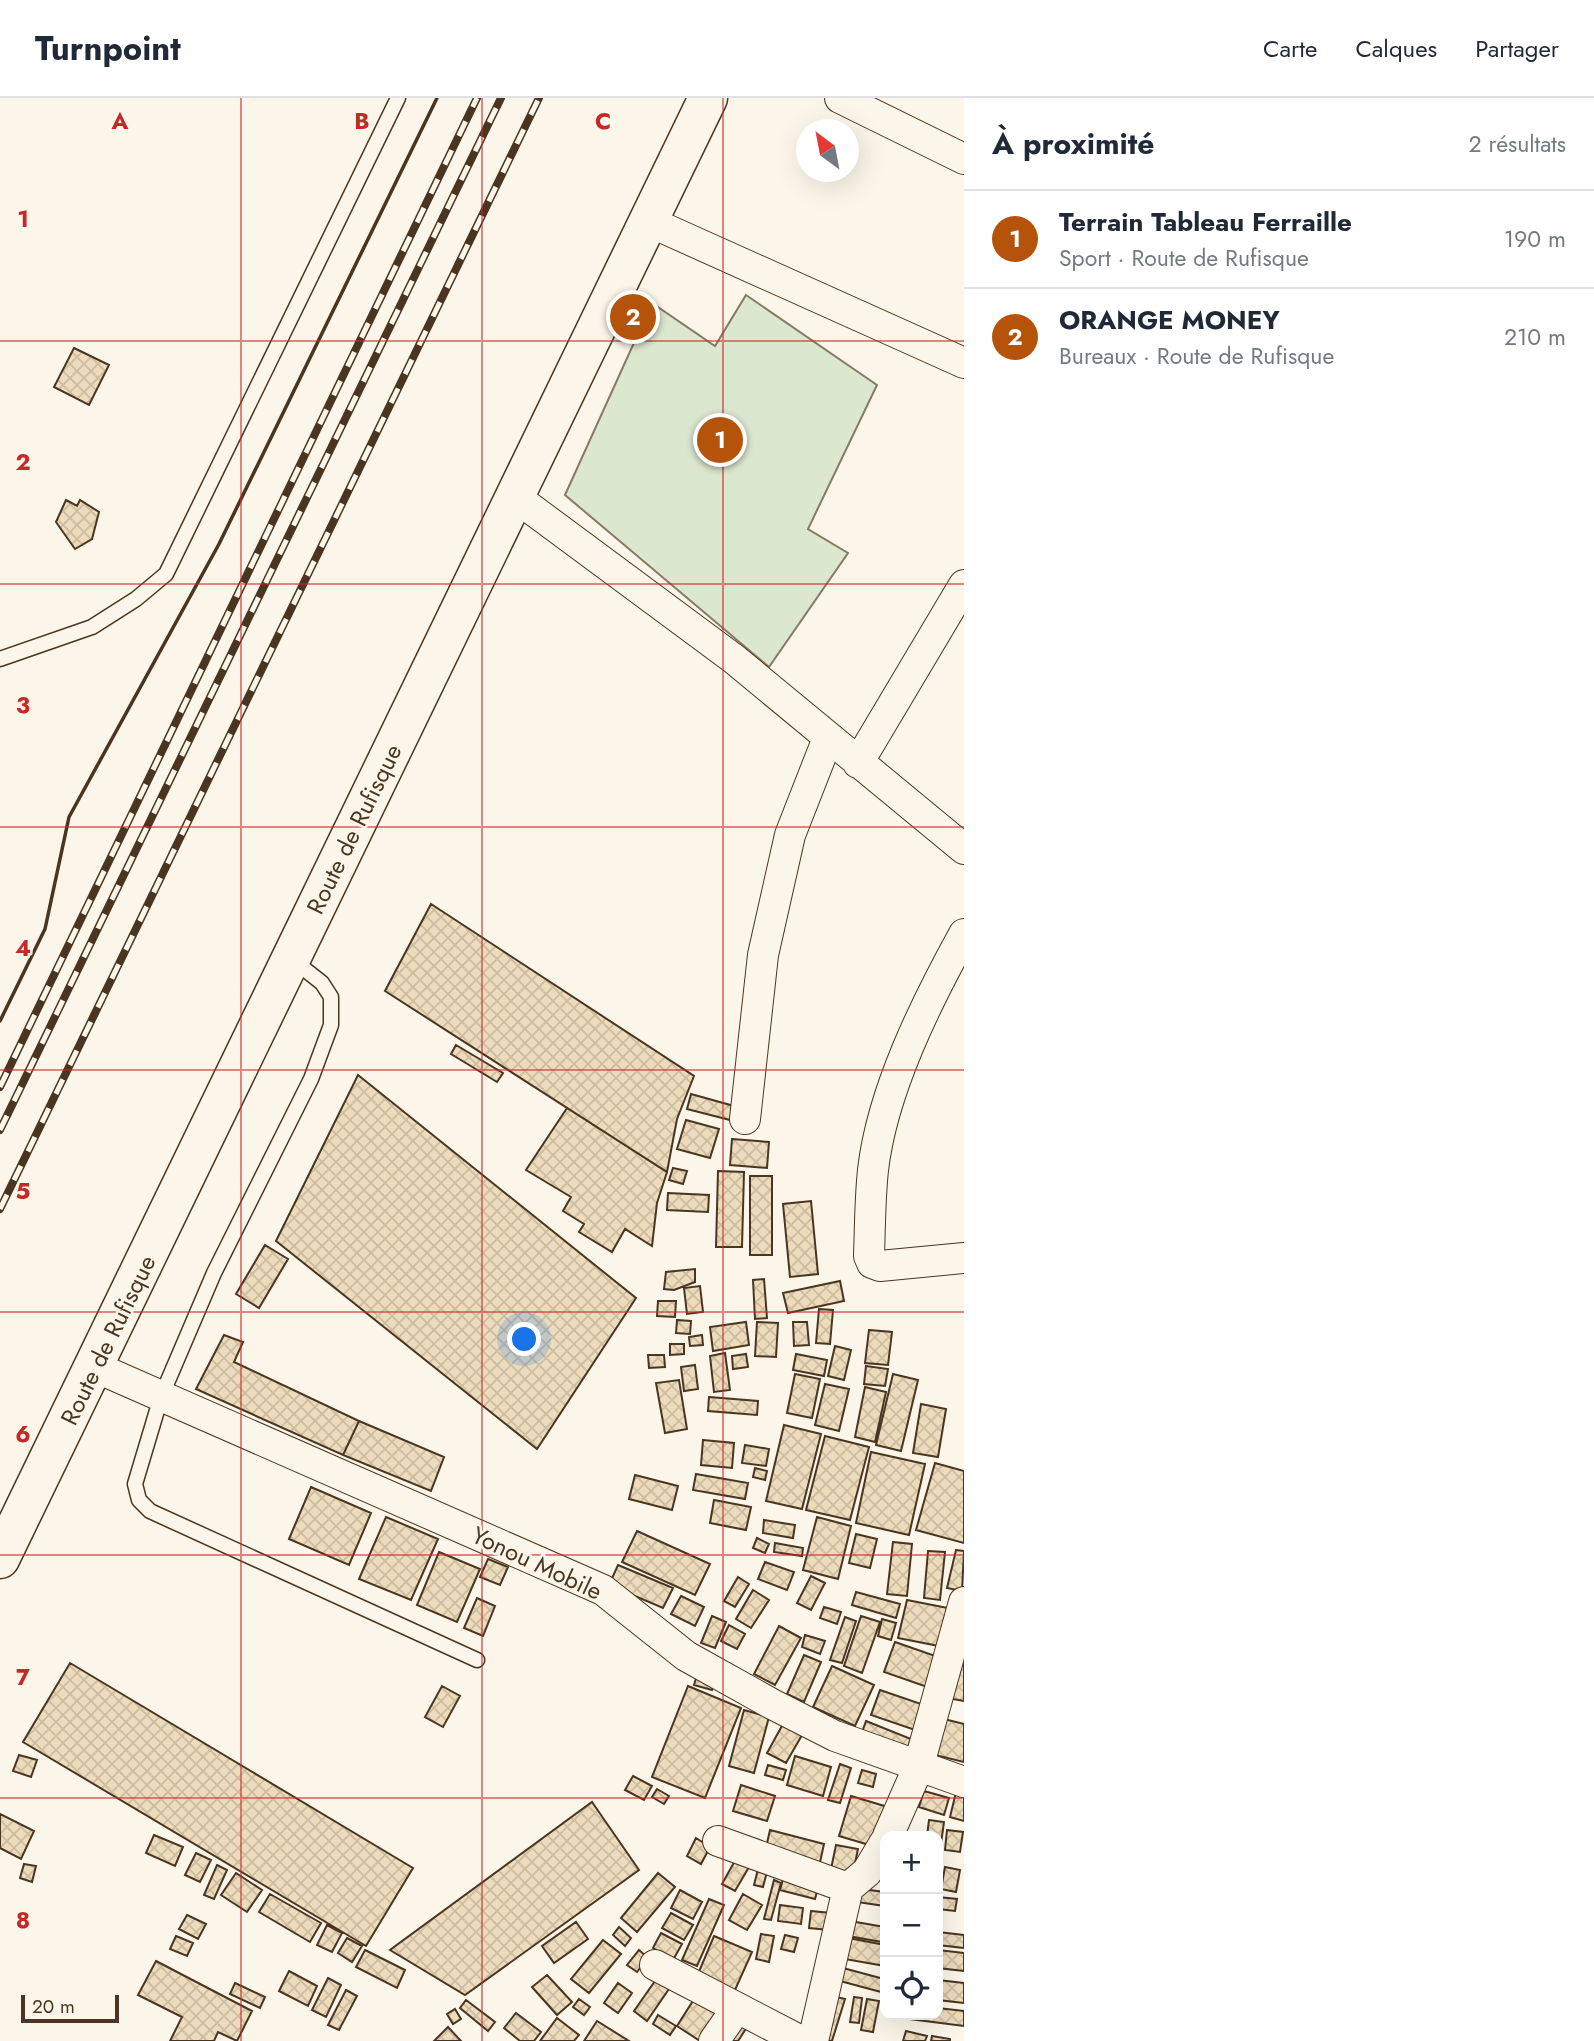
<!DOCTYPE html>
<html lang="fr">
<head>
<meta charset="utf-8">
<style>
  body { margin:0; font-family:Jost,sans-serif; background:#f6f6f7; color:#1f2937 }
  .controls { position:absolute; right:21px; bottom:21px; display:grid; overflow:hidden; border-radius:14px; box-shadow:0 7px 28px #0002 }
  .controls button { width:63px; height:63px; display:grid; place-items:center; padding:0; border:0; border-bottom:2px solid #e0e1e3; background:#fff; color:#1f2937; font:35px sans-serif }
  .compass { position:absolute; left:796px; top:21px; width:63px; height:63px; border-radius:50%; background:#fff; box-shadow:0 7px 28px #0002; rotate:328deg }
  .scale { position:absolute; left:21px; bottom:18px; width:98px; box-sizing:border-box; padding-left:7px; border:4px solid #4a3520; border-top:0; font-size:19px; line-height:24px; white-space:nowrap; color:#4a3520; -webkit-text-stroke:5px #fbf6e9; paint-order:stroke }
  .you { position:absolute; left:525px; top:1242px; width:24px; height:24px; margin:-18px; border:5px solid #fff; border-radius:50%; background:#1a73e8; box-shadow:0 0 0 10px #1a73e833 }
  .badge { display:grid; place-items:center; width:46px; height:46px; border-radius:50%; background:#b45309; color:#fff; font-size:23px; font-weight:700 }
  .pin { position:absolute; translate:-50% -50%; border:4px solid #fff; box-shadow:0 2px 7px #0006 }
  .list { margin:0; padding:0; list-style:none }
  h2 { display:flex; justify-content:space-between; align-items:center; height:91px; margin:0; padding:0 28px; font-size:30px }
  h2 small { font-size:23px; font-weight:400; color:#747a83 }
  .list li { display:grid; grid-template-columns:46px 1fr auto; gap:21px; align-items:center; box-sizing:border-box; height:98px; padding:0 28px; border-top:2px solid #e0e1e3 }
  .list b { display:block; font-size:26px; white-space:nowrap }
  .list p { margin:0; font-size:23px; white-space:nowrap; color:#747a83 }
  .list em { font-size:23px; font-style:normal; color:#747a83 }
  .icon { flex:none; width:38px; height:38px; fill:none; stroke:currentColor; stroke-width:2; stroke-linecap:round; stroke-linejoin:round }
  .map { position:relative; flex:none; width:964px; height:1943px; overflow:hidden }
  header { display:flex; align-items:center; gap:42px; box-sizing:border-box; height:98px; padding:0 35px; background:#fff; border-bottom:2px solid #e0e1e3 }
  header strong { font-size:33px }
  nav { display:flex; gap:38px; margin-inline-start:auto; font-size:24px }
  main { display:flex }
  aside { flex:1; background:#fff }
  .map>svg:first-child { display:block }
  .grass { fill:#dce7d0; stroke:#887966; stroke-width:2 }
  .building { fill:url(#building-cross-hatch); stroke:#4a3520; stroke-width:2 }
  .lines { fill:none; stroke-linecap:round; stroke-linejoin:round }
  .service-casing { stroke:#4a3520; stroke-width:17 }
  .minor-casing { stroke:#4a3520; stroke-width:32 }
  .secondary-casing { stroke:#4a3520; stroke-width:41 }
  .service { stroke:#fbf6e9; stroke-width:14 }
  .minor { stroke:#fbf6e9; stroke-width:30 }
  .secondary { stroke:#fbf6e9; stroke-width:38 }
  .rail-casing { stroke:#4a3520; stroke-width:8 }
  .rail { stroke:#fbf6e9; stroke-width:5; stroke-dasharray:16; stroke-linecap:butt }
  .wall { stroke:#4a3520; stroke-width:3.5 }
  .grid { fill:none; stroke:#c62828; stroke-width:2; stroke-opacity:0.55 }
  .labels { text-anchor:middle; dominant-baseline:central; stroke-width:5; stroke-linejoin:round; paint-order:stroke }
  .street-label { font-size:24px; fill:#4a3520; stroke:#fbf6e9 }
  .grid-label { font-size:23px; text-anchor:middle; font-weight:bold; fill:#c62828; stroke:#fbf6e9; stroke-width:5; stroke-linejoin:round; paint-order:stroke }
</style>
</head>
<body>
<header>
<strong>Turnpoint</strong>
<nav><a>Carte</a><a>Calques</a><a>Partager</a></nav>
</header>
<main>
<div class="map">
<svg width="964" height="1943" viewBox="0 0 964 1943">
  <defs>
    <pattern id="building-cross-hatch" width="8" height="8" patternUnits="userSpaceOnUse" patternTransform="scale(1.75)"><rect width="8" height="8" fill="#ecdcbc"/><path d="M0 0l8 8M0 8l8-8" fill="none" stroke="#ccbda1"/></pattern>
  </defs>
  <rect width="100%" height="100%" fill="#fbf6e9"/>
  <path class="grass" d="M746 197 877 287 808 431 848 455 769 569 565 397 652 205 715 248Z"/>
  <path class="building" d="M74 250 109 267 89 307 54 289Z
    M66 402 77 408 80 402 99 414 92 441 75 451 56 424Z
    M431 806 694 978 677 1021 667 1074 385 893Z
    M456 947 503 975 497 984 451 956Z
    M358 977 636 1200 537 1351 276 1143Z
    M691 996 734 1008 730 1022 687 1011Z
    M567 1010 667 1074 657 1105 652 1148 625 1131 612 1154 579 1134 584 1126 563 1113 571 1099 526 1072Z
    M686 1022 719 1031 710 1060 677 1051Z
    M732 1041 769 1044 767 1070 730 1067Z
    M673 1070 687 1073 683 1086 669 1082Z
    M718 1073 744 1074 742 1149H716Z
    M750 1078H772V1157H750Z
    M668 1095 709 1097 708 1114 667 1112Z
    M811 1103 818 1176 790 1179 783 1106Z
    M265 1147 288 1161 259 1210 236 1196Z
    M695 1171V1184L674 1192 664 1191 666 1174Z
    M764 1181 767 1220 755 1221 753 1182Z
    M840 1183 844 1203 788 1215 783 1195Z
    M700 1188 703 1214 687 1216 684 1190Z
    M658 1203H676L675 1219 657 1218Z
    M819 1211 833 1212 830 1246 816 1245Z
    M677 1222 691 1223 690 1236 676 1235Z
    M746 1224 749 1247 713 1253 710 1229Z
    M757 1224 778 1225 776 1259 755 1258Z
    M793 1224H807L809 1247 794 1248Z
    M869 1232 892 1234 888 1267 865 1265Z
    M224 1237 243 1244 234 1264 359 1323 343 1357 196 1291Z
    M702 1237 703 1247 690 1248 689 1239Z
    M670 1246H684V1256L670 1257Z
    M835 1248 851 1252 844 1282 828 1278Z
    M725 1255 730 1292 714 1294 710 1258Z
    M746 1256 748 1269 733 1271 732 1258Z
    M796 1256 827 1262 824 1278 793 1272Z
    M648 1257H664L665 1269 649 1270Z
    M695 1267 698 1291 684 1293 681 1269Z
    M866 1268 888 1271 885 1288 864 1286Z
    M795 1276 820 1281 812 1320 787 1315Z
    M893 1276 918 1282 901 1353 876 1347Z
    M679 1282 687 1331 665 1335 656 1285Z
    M825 1286 849 1291 839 1333 815 1327Z
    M865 1289 886 1294 875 1344 855 1339Z
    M709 1299 758 1303 757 1317 708 1313Z
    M921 1306 946 1311 938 1359 913 1355Z
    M359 1323 444 1359 431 1393 343 1357Z
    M784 1327 821 1336 802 1411 766 1403Z
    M825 1338 869 1349 850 1422 806 1412Z
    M703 1342 734 1345 732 1370 701 1367Z
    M745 1347 769 1351 766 1368 742 1365Z
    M871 1354 925 1366 909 1437 856 1425Z
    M935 1365 964 1373V1445L916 1432Z
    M755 1370 767 1373 765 1382 753 1379Z
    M696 1376 748 1385 745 1401 693 1392Z
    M635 1377 678 1388 672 1412 629 1401Z
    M311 1389 371 1415 349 1467 289 1441Z
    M714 1402 751 1409 746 1432 710 1425Z
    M386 1419 438 1441 411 1502 359 1481Z
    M817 1419 851 1428 838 1481 803 1472Z
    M764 1422 795 1427 793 1440 763 1435Z
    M637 1433 710 1466 695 1497 622 1464Z
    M856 1436 877 1441 870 1470 849 1465Z
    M757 1440 769 1446 765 1455 753 1450Z
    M893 1444 912 1446 907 1498 887 1496Z
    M775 1445 803 1450 802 1458 774 1454Z
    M956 1452 964 1453 962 1493 947 1490Z
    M928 1453 945 1454 940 1502 924 1500Z
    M439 1454 480 1471 457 1524 417 1507Z
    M488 1461 508 1469 500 1487 480 1479Z
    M765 1464 794 1474 787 1492 758 1481Z
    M618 1467 673 1490 663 1510 609 1487Z
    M811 1478 825 1485 811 1512 797 1505Z
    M738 1479 749 1486 735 1509 724 1503Z
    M753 1492 769 1502 751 1530 736 1521Z
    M856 1494 900 1506 896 1520 852 1507Z
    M681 1498 704 1509 695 1528 671 1516Z
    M477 1500 495 1508 483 1538 464 1530Z
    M907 1502 953 1511 944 1549 898 1540Z
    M824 1509 841 1514 837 1526 820 1520Z
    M712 1518 726 1524 715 1550 701 1545Z
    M861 1518 880 1524 862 1575 844 1568Z
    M845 1519 856 1523 842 1565 830 1562Z
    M882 1521 896 1525 891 1542 878 1538Z
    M729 1527 745 1536 737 1551 721 1543Z
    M779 1528 801 1540 775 1587 754 1576Z
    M805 1537 825 1543 820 1556 802 1549Z
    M895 1544 947 1562 936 1592 884 1574Z
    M964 1556V1603L942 1599Z
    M804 1557 821 1564 804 1604 787 1596Z
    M70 1565 413 1770 366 1848 23 1644Z
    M832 1568 874 1587 855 1628 813 1609Z
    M697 1577 715 1582 712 1592 694 1587Z
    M442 1588 460 1598 443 1629 425 1619Z
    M688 1588 741 1610 705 1700 652 1679Z
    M880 1592 930 1609 921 1634 871 1617Z
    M744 1612 769 1619 754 1675 729 1668Z
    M940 1620 964 1626V1664L931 1656Z
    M866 1623 911 1641 906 1654 861 1637Z
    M783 1626 802 1637 786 1665 767 1655Z
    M19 1657 37 1662 31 1679 13 1673Z
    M795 1658 831 1669 823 1698 787 1687Z
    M840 1666 851 1670 840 1705 828 1702Z
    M768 1667 786 1672 783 1682 765 1677Z
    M862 1672 876 1676 873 1689 858 1685Z
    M633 1678 652 1688 644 1702 625 1692Z
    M958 1686 964 1687V1723L950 1719Z
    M741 1687 775 1698 767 1723 733 1713Z
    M657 1691 669 1698 664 1706 652 1699Z
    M924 1693 949 1700 944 1717 919 1709Z
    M851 1698 888 1709 876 1749 839 1738Z
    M592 1704 639 1772 465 1897 390 1852Z
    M0 1716 34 1733 21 1761 0 1750Z
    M929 1722 944 1724 938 1767V1738H927Z
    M770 1732 824 1746 819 1769 765 1754Z
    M947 1732 963 1734 960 1754 945 1752Z
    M154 1737 183 1749 175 1768 146 1755Z
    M696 1740 710 1749 701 1766 687 1758Z
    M836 1747 858 1751 853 1775 831 1771Z
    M196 1755 211 1762 200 1784 185 1777Z
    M736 1761 749 1769 735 1793 722 1786Z
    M24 1766 36 1768 32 1784 20 1780Z
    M217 1767 227 1772 214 1801 204 1797Z
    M759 1767 768 1770 763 1789 754 1787Z
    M945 1769 960 1772 956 1794 941 1791Z
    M785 1774 820 1783 815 1801 780 1792Z
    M236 1775 262 1792 247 1814 221 1797Z
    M658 1775 675 1789 637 1834 621 1820Z
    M774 1782 781 1785 771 1822 764 1821Z
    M852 1790 885 1794V1808L850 1803Z
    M680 1792 702 1804 693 1821 671 1810Z
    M270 1796 321 1825 310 1844 259 1814Z
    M743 1796 762 1807 747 1832 729 1822Z
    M938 1799 957 1801 955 1813 938 1811Z
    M709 1801 724 1807 697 1868 682 1862Z
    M780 1807 803 1810 801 1826 778 1823Z
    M811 1813 831 1815 829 1832 809 1830Z
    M671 1815 693 1827 684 1842 662 1830Z
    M187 1817 206 1826 198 1841 179 1831Z
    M850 1823 885 1829 882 1844 848 1838Z
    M576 1824 588 1841 554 1865 542 1848Z
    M327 1827 342 1835 332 1854 317 1847Z
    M619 1829 631 1840 625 1848 613 1837Z
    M938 1834 964 1837V1850L938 1847Z
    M661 1835 682 1846 673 1862 653 1850Z
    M761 1836 774 1838 769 1864 756 1861Z
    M785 1837 798 1840 794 1854 781 1851Z
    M176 1838 193 1845 187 1858 170 1851Z
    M714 1838 752 1854 735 1892 698 1876Z
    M843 1839 885 1847V1868L839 1860Z
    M347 1840 362 1848 352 1864 338 1855Z
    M603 1842 621 1856 589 1895 571 1881Z
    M365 1852 405 1872 397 1890 356 1869Z
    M639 1852 648 1860 637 1874 627 1867Z
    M938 1852 964 1855V1873L938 1870Z
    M156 1863 252 1913 237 1943 218 1934 214 1943H170L182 1919 138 1897Z
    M843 1870 884 1881 881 1894 840 1883Z
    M289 1873 317 1888 308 1908 279 1893Z
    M660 1876 673 1885 647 1923 634 1913Z
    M547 1877 572 1904 557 1917 532 1889Z
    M328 1880 341 1887 326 1919 312 1912Z
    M938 1882 964 1885V1905L938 1902Z
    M235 1885 265 1899 260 1910 230 1896Z
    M618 1885 632 1895 618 1915 604 1905Z
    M346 1892 357 1898 339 1932 328 1927Z
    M698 1895 725 1912 700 1943 677 1928Z
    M832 1898 845 1901 832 1943H822Z
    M854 1899 862 1900 859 1925 850 1924Z
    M579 1901 590 1909 584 1917 573 1909Z
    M867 1901 879 1903 873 1934 861 1932Z
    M466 1902 495 1924 488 1933 460 1910Z
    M938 1910 964 1913V1928L910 1921V1917H938Z
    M455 1911 461 1921 453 1926 447 1916Z
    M516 1915 541 1934 534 1943H520L504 1930Z
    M658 1917 676 1928 670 1937 653 1926Z
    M738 1919 749 1926 738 1943H726Z
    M557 1920 579 1937 574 1943H540Z
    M597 1923 629 1943H584Z
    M448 1929 461 1943H434Z
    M906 1933 927 1938 925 1943H903Z
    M932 1938 950 1941V1943H931Z"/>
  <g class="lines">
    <g class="service-casing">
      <path id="service" d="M0 561 92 529 136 501 166 476 398 0
        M293 862 322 885 331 899V927L311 981 214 1175 161 1299 135 1386 139 1402 150 1413 477 1562"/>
    </g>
    <g class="minor-casing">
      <path id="minor" d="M840 0 964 61
        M650 124 964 265
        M514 398 734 561 964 751
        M858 665 964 487
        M964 836C926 905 882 993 873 1072 870 1100 870 1130 869 1158L872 1165 880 1168 964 1160
        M745 1021 763 857 790 737 828 640
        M95 1269 603 1492 686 1558 772 1606 835 1638 964 1684
        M888 1738 918 1670 964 1504
        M718 1743 848 1790
        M655 1867 801 1943
        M714 1943 737 1910
        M813 1943 848 1790 867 1774 885 1744"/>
    </g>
    <g class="secondary-casing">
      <path id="secondary" d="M0 1461 708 0"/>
    </g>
    <use href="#service" class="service"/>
    <use href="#minor" class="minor"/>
    <use href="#secondary" class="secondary"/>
    <g class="rail-casing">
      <path id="rail" d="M0 989 477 0
        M0 1032 501 0
        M0 1111 539 0"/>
    </g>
    <use href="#rail" class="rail"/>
    <path class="wall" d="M0 923 45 831 69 719 219 446 437 0"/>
  </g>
  <path class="grid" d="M241 0V1943M482 0V1943M723 0V1943M0 243H964M0 486H964M0 729H964M0 972H964M0 1214H964M0 1457H964M0 1700H964"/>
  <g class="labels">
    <g class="street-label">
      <text transform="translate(354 731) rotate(-64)">Route de Rufisque</text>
      <text transform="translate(108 1242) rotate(-64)">Route de Rufisque</text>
      <text transform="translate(537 1465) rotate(25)">Yonou Mobile</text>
    </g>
  </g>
  <g class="grid-label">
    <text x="120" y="31">A</text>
    <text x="362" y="31">B</text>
    <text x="603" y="31">C</text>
    <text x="23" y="129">1</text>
    <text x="23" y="372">2</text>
    <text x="23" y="615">3</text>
    <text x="23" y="858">4</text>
    <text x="23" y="1101">5</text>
    <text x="23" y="1344">6</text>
    <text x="23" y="1587">7</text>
    <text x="23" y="1830">8</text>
  </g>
</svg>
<div class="controls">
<button>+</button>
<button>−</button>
<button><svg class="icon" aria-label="locate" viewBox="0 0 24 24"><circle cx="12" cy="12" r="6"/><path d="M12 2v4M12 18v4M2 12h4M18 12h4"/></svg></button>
</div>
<svg class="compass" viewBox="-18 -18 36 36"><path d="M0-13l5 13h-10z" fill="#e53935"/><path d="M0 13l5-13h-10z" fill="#747a83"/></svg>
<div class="scale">20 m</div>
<div class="you"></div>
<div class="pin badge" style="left:720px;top:342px">1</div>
<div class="pin badge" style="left:633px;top:219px">2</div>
</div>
<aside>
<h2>À proximité<small>2 résultats</small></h2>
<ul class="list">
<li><span class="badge">1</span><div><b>Terrain Tableau Ferraille</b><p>Sport · Route de Rufisque</p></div><em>190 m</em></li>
<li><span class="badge">2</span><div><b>ORANGE MONEY</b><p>Bureaux · Route de Rufisque</p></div><em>210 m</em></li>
</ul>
</aside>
</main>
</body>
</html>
